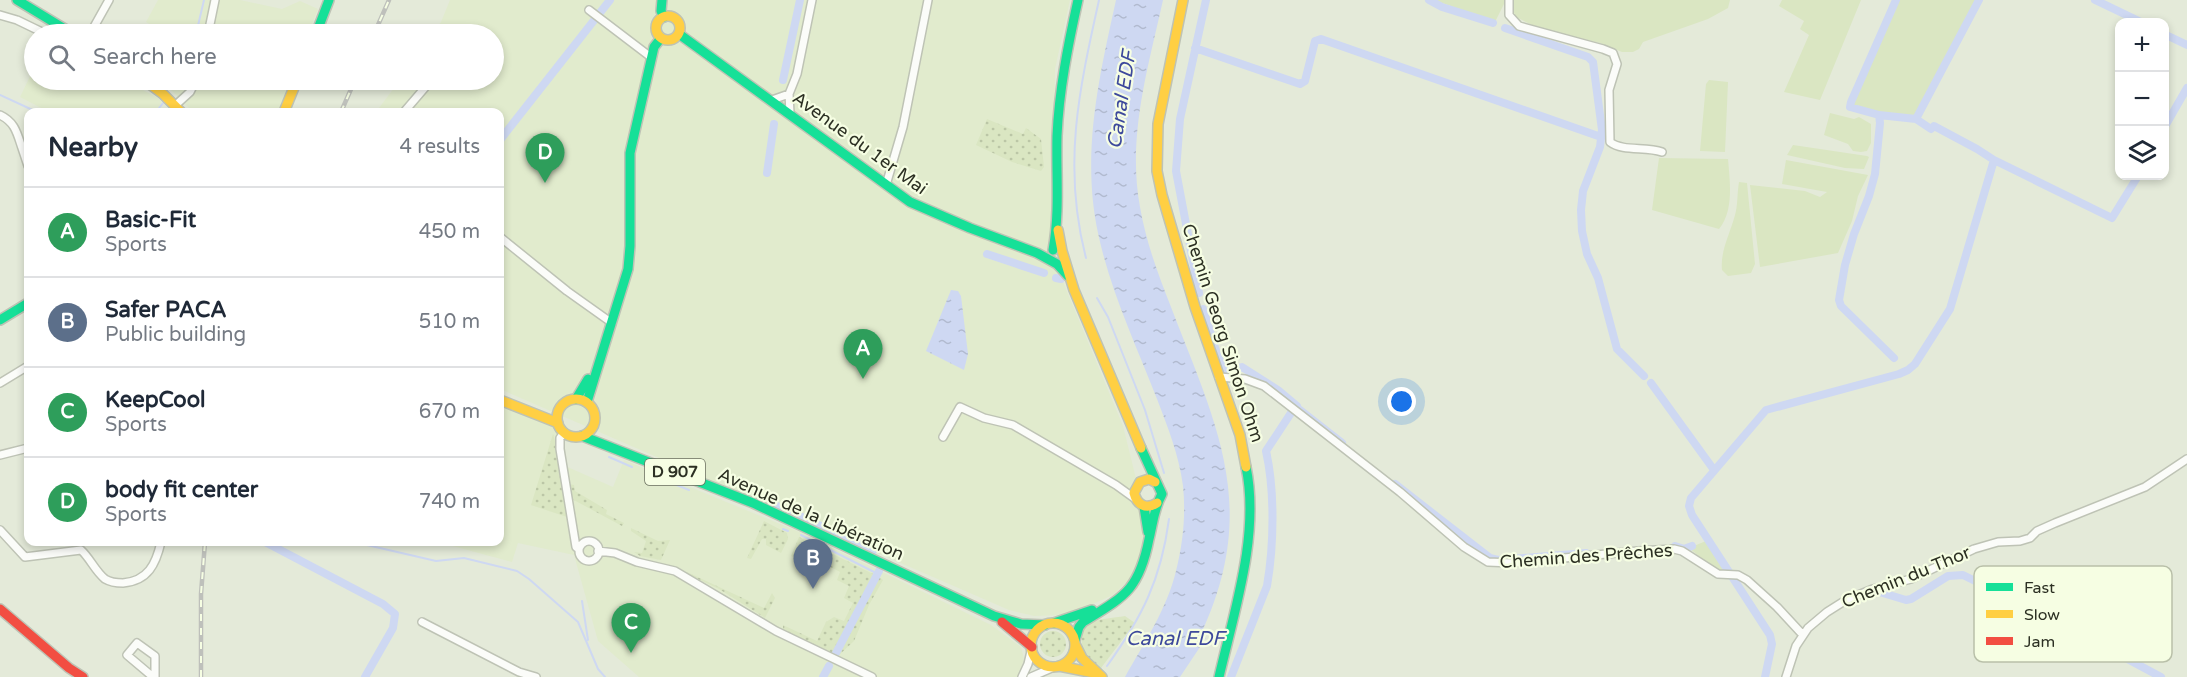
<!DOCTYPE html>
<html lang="en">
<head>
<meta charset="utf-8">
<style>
  body { margin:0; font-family:"Varela Round",sans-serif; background:#f6f6f7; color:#1f2937 }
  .controls { position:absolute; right:18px; top:18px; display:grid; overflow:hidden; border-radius:12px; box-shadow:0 3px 9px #0003 }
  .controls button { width:54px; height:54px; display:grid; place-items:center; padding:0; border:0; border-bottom:2px solid #e0e1e3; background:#fff; color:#1f2937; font:30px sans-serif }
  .you { position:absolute; left:1402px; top:402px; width:21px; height:21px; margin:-15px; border:4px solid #fff; border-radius:50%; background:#1a73e8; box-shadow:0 0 0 9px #1a73e833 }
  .badge { display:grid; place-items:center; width:39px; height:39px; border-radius:50%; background:#db2777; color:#fff; font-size:20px; font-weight:700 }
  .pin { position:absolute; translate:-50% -50px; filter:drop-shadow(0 2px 3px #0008) }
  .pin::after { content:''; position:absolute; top:32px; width:21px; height:18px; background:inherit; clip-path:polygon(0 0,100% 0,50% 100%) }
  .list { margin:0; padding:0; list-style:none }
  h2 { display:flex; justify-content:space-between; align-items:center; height:78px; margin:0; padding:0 24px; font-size:26px }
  h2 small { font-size:20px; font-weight:400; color:#747a83 }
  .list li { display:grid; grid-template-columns:39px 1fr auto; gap:18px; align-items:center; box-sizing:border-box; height:90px; padding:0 24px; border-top:2px solid #e0e1e3 }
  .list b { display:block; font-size:22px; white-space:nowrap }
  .list p { margin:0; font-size:20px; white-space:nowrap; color:#747a83 }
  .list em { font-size:20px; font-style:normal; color:#747a83 }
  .icon { flex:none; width:33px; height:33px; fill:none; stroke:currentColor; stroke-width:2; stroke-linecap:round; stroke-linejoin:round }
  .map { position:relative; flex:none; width:2187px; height:677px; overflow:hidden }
  .search { position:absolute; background:#fff; box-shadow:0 3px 9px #0003; left:24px; top:24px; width:480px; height:66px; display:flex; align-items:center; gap:15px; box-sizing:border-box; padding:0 21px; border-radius:33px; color:#747a83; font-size:22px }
  .panel { position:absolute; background:#fff; box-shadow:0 3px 9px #0003; left:24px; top:108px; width:480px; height:438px; border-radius:12px }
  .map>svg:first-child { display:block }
  .built { fill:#e1ebcd }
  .grass { fill:url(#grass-dots) }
  .garden { fill:#dae6c2 }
  .water { fill:url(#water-ripples) }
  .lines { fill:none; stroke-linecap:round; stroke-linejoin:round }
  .stream { stroke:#ced8f2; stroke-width:2 }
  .canal { stroke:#ced8f2; stroke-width:8 }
  .street-casing { stroke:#bec3b5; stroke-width:10 }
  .fast-casing { stroke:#bec3b5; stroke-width:12 }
  .slow-casing { stroke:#bec3b5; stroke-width:12 }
  .jam-casing { stroke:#bec3b5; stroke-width:12 }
  .street { stroke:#fbfcf9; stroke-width:7 }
  .fast { stroke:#16e098; stroke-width:9 }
  .slow { stroke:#ffcf43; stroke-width:9 }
  .jam { stroke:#f24e42; stroke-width:9 }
  .rail-casing { stroke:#bec0bb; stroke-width:4.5 }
  .rail { stroke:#f6fee3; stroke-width:2; stroke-dasharray:7; stroke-linecap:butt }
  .labels { text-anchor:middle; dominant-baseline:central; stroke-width:4.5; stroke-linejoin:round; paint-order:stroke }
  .shield { fill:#f6fee3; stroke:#696e5d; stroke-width:1.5 }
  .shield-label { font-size:16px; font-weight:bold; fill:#2c3023 }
  .street-label { font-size:18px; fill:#2c3023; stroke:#f6fee3 }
  .water-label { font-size:20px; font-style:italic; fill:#3d499c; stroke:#f6fee3 }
  .key { fill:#f6fee3; stroke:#b9c0a9; stroke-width:1.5 }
  .key-label { font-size:16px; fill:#2c3023 }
</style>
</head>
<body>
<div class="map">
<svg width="2187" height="677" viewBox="0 0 2187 677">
  <defs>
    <pattern id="grass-dots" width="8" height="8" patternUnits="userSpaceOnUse" patternTransform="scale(1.5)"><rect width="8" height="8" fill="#dae6c2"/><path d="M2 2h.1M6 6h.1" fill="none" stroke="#bbc6a6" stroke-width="1.8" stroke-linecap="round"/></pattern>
    <pattern id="water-ripples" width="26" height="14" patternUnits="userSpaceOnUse" patternTransform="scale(1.5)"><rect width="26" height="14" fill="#ced8f2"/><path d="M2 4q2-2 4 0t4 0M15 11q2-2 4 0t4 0" fill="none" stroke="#b1bacf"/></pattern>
  </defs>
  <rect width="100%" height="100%" fill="#e4ead9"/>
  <path class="built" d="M158 0H240L282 9 300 1 318 9 308 34H148L153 26 146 22Z
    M450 0H1070L1055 69 1053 239 1063 282 1123 426 1147 523 1141 556 1132 577 1113 595 1068 615 1034 616 1009 610 500 389V112H376L400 80H494V34H432L441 22Z
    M34 68V80H124L158 98 162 103 154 112H49L20 97Z
    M156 80H291L279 112H193L169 88Z
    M500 403 556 425 563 465 613 487 624 460 802 533 991 625 1021 647 1024 659 1018 677H639L598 641 574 555 518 543 512 562 449 545 450 542H500Z"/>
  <path class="grass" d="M808 108H815L866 142 871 146 872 152Z
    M987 119 1023 134 1026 128 1041 139 1044 167 1041 171 1012 162 976 145Z
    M553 434 555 441 567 517 531 505Z
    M569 484 574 485 575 491 607 510 606 514 624 523 622 526 572 499Z
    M764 521 787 533 788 539 781 553 766 545V539H762L751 559 747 558Z
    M631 528 658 541 670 540 661 560 640 556 634 552 642 553 646 541 631 531Z
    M799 537 873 574 854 614 856 615 878 576 883 580 869 605 854 641 837 657 783 630V625L817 641 826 622 834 617 844 621 853 603 844 598 849 586 837 580 840 572 813 558 809 565 791 556Z
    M687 572 764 608 772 593 775 598 765 618 719 589 685 573Z
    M1125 616 1135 623 1101 668C1097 666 1093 663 1089 660 1081 652 1078 633 1087 625 1097 618 1114 618 1125 616Z
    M1040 644a13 13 0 1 1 26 0a13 13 0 1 1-26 0Z"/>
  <path class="garden" d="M1434 0H1506L1495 22Z
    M1513 0H1730L1728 8 1708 19 1643 42 1639 49 1633 52H1622L1600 43 1538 28 1516 17 1513 11Z
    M1782 0H1861L1820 100 1784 92 1809 35 1800 29 1804 21 1779 6Z
    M1897 0H1978L1915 118 1882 114 1852 105Z
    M1709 80 1728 82 1725 152 1700 151 1706 84Z
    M1830 113 1854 119 1859 117 1871 124V143L1867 151 1861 152 1853 151 1848 144 1824 135Z
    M1793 145 1867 156 1869 157 1864 169 1845 168 1787 155Z
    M1659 158 1728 159C1730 182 1734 211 1719 229L1652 210Z
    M1786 160 1868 175 1858 196 1852 221 1838 253 1760 267 1750 185 1805 191 1820 197 1827 192 1782 184Z
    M1739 182 1747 183 1755 264 1751 273 1728 276 1722 270C1720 251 1730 234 1735 215 1738 205 1737 193 1739 182Z
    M1706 541 1729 573 1715 569 1689 548Z"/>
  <path class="water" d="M1116 0H1163C1148 68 1127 137 1140 207 1146 242 1158 274 1171 307 1217 427 1260 507 1201 634L1206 638 1180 677H1125C1144 643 1167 609 1176 571 1183 543 1186 514 1183 486 1179 455 1168 428 1157 399 1136 345 1110 290 1098 233 1081 153 1099 78 1116 0Z
    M951 290 958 291 961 296 968 354 964 370 926 351Z"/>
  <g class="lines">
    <path class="stream" d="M196 34 204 0
      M175 89 185 80
      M0 95 37 112
      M156 112 163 103
      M1086 258C1062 166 1079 90 1099 0
      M1097 298 1108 317 1145 410 1164 473
      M609 457 632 467
      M647 473 689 490
      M783 529 788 531
      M801 535 878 574
      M354 542 436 561 464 558 517 571 529 579 578 622 598 669 605 677
      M582 601 588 640
      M1107 666C1142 617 1161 580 1169 519"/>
    <path class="canal" d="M1429 0 1442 7 1493 23
      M1979 0 1916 119 1931 129 1934 126 1977 149 1994 160 2112 218 2138 176
      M2095 0 2141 22
      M1505 28 1588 57 1593 62 1602 130 1600 147 1583 191 1581 210 1582 231 1587 254 1598 278 1617 349 1644 376
      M2164 34 2187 45
      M1195 48 1300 84 1305 81 1315 41 1321 39 1601 137
      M783 80 800 0
      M1879 115 1916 119
      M2164 128 2187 88
      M500 140 610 0
      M767 173 774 124
      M987 254 1044 273
      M1056 278 1061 279
      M1199 293 1176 171 1180 119 1206 0
      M1203 309 1217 354 1226 372 1242 367 1278 390 1297 406
      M1894 358 1841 306 1839 300 1845 265 1854 234 1869 196 1875 174 1880 123 1879 115 1850 107 1851 102 1896 0
      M1651 383 1714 470
      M1296 407 1342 443
      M696 472 699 473
      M1395 484 1490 558 1498 560 1586 553
      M772 504 788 511
      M796 514 873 551
      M265 542 383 604 395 614 393 628 365 677
      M1675 546 1684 549 1692 546
      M1876 591 1906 600 1911 599 1948 576 1963 575 2066 626 2161 677
      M836 653 879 571
      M823 677 829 666
      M1231 677 1267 586C1274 545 1275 491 1266 451L1291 413
      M1765 677 1772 644 1770 635 1692 515 1689 506 1691 498 1766 410 1899 374 1908 370 1915 364 1950 309 1994 160"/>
    <g class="street-casing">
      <path id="street" d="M1509 0V15L1519 26 1603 49 1613 53 1617 64 1609 90 1610 142C1623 152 1646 146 1662 152
        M589 10 652 58
        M0 15 17 20 46 34
        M90 34 109 0
        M208 34 215 0
        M131 80 140 84 149 83
        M772 100 789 94
        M179 102 190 92 196 80
        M404 112 428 84
        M790 113 789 94 797 74 812 0
        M0 115C15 122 17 133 22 148
        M28 150 22 148 28 166
        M886 185 903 127 928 0
        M500 237 567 291 612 323
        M1219 377 1245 379 1264 386 1400 492 1464 547 1488 562 1512 563 1638 551 1674 549 1682 551 1718 574 1738 575 1747 580 1777 607 1803 635
        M0 383 28 366
        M564 433 560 438V449L576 547 579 549
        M943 437 960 407 984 418 1013 425 1116 485 1134 498
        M0 455 28 448
        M0 530 25 557 81 550C90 558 95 571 105 579 110 582 117 583 123 583 148 581 156 564 161 542
        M579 551a10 10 0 1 1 20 0a10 10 0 1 1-20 0Z
        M598 551 615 553 637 562 675 571 776 631 872 677
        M422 622 519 672 536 677
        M153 677 127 655 137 643 155 656V677
        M1022 677 1028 664 1032 647
        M1031 677 1054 667
        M1786 677 1796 646 1808 628 1827 612 1846 600 1873 589 1911 579 1974 549 1998 542 2020 541 2030 538 2037 531 2055 523 2145 487 2187 459"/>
    </g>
    <g class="fast-casing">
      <path id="fast" d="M17 0 73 34
        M662 0 661 11 664 17
        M316 34 329 0
        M679 34 910 202 970 228 1037 253 1057 264 1068 276
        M1053 250C1060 212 1056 174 1057 136 1059 90 1068 45 1078 0
        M0 320 28 303
        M576 399 588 379
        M587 402 628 269 630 246V153L654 47 661 38
        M582 436 753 503 994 616 1021 624 1045 625
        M1144 507 1148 532
        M1054 623 1092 610
        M1075 640 1079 627 1083 622C1125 596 1139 590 1149 539 1153 523 1154 508 1162 494L1141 448
        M1219 677C1234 612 1260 534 1246 467"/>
    </g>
    <g class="slow-casing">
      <path id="slow" d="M1183 0 1158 124 1157 171 1162 195 1195 307 1240 435 1246 467
        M656 28a12 12 0 1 1 24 0a12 12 0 1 1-24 0Z
        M144 80 163 94 181 112
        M284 112 297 80
        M1058 230 1062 251 1074 290 1141 448
        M557 418a19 19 0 1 1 38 0a19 19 0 1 1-38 0Z
        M500 400 558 423
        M1155 482 1149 479 1140 482 1134 493C1137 505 1146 510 1157 503
        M1031 645a22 22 0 1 1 44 0a22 22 0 1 1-44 0Z
        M1075 644 1082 658 1102 677
        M1059 666 1094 673"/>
    </g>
    <g class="jam-casing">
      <path id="jam" d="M0 609 69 668 83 677
        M1002 622 1032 647"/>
    </g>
    <use href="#street" class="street"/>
    <use href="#fast" class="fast"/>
    <use href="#slow" class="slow"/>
    <use href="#jam" class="jam"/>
    <g class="rail-casing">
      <path id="rail" d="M374 34 389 0
        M341 112 355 80
        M201 677V594L205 542"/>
    </g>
    <use href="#rail" class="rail"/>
  </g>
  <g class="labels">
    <rect class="shield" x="645" y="459" width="60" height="26" rx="4.5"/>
    <g class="shield-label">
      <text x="675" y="472">D 907</text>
    </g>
    <g class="street-label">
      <text transform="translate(860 143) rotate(36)">Avenue du 1er Mai</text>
      <text transform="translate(1223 333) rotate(72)">Chemin Georg Simon Ohm</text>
      <text transform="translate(811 514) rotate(24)">Avenue de la Libération</text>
      <text transform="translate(1586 556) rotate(-4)">Chemin des Prêches</text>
      <text transform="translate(1906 577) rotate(-22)">Chemin du Thor</text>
    </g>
    <g class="water-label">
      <text transform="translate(1122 100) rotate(-81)">Canal EDF</text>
      <text x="1175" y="639">Canal EDF</text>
    </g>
  </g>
  <rect x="1974" y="566" width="198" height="96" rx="9" class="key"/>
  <rect x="1986" y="583" width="27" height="8" fill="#16e098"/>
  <rect x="1986" y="610" width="27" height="8" fill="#ffcf43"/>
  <rect x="1986" y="637" width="27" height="8" fill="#f24e42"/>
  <g class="key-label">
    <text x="2024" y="593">Fast</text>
    <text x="2024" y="620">Slow</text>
    <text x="2024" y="647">Jam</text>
  </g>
</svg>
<div class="controls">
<button>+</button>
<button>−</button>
<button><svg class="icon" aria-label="layers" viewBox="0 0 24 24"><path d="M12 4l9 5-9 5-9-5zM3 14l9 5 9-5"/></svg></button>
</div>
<div class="you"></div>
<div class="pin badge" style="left:863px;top:379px;background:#2e9e5b">A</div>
<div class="pin badge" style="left:813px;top:589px;background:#5c6f8a">B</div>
<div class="pin badge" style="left:631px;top:653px;background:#2e9e5b">C</div>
<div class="pin badge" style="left:545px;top:183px;background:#2e9e5b">D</div>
<div class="search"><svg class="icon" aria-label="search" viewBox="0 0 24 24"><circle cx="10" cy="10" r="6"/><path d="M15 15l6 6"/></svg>Search here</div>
<section class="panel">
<h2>Nearby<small>4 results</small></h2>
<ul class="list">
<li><span class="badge" style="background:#2e9e5b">A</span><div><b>Basic-Fit</b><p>Sports</p></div><em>450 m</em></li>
<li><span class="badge" style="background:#5c6f8a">B</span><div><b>Safer PACA</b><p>Public building</p></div><em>510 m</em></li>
<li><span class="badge" style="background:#2e9e5b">C</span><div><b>KeepCool</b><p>Sports</p></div><em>670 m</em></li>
<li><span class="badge" style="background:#2e9e5b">D</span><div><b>body fit center</b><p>Sports</p></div><em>740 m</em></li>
</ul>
</section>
</div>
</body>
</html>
